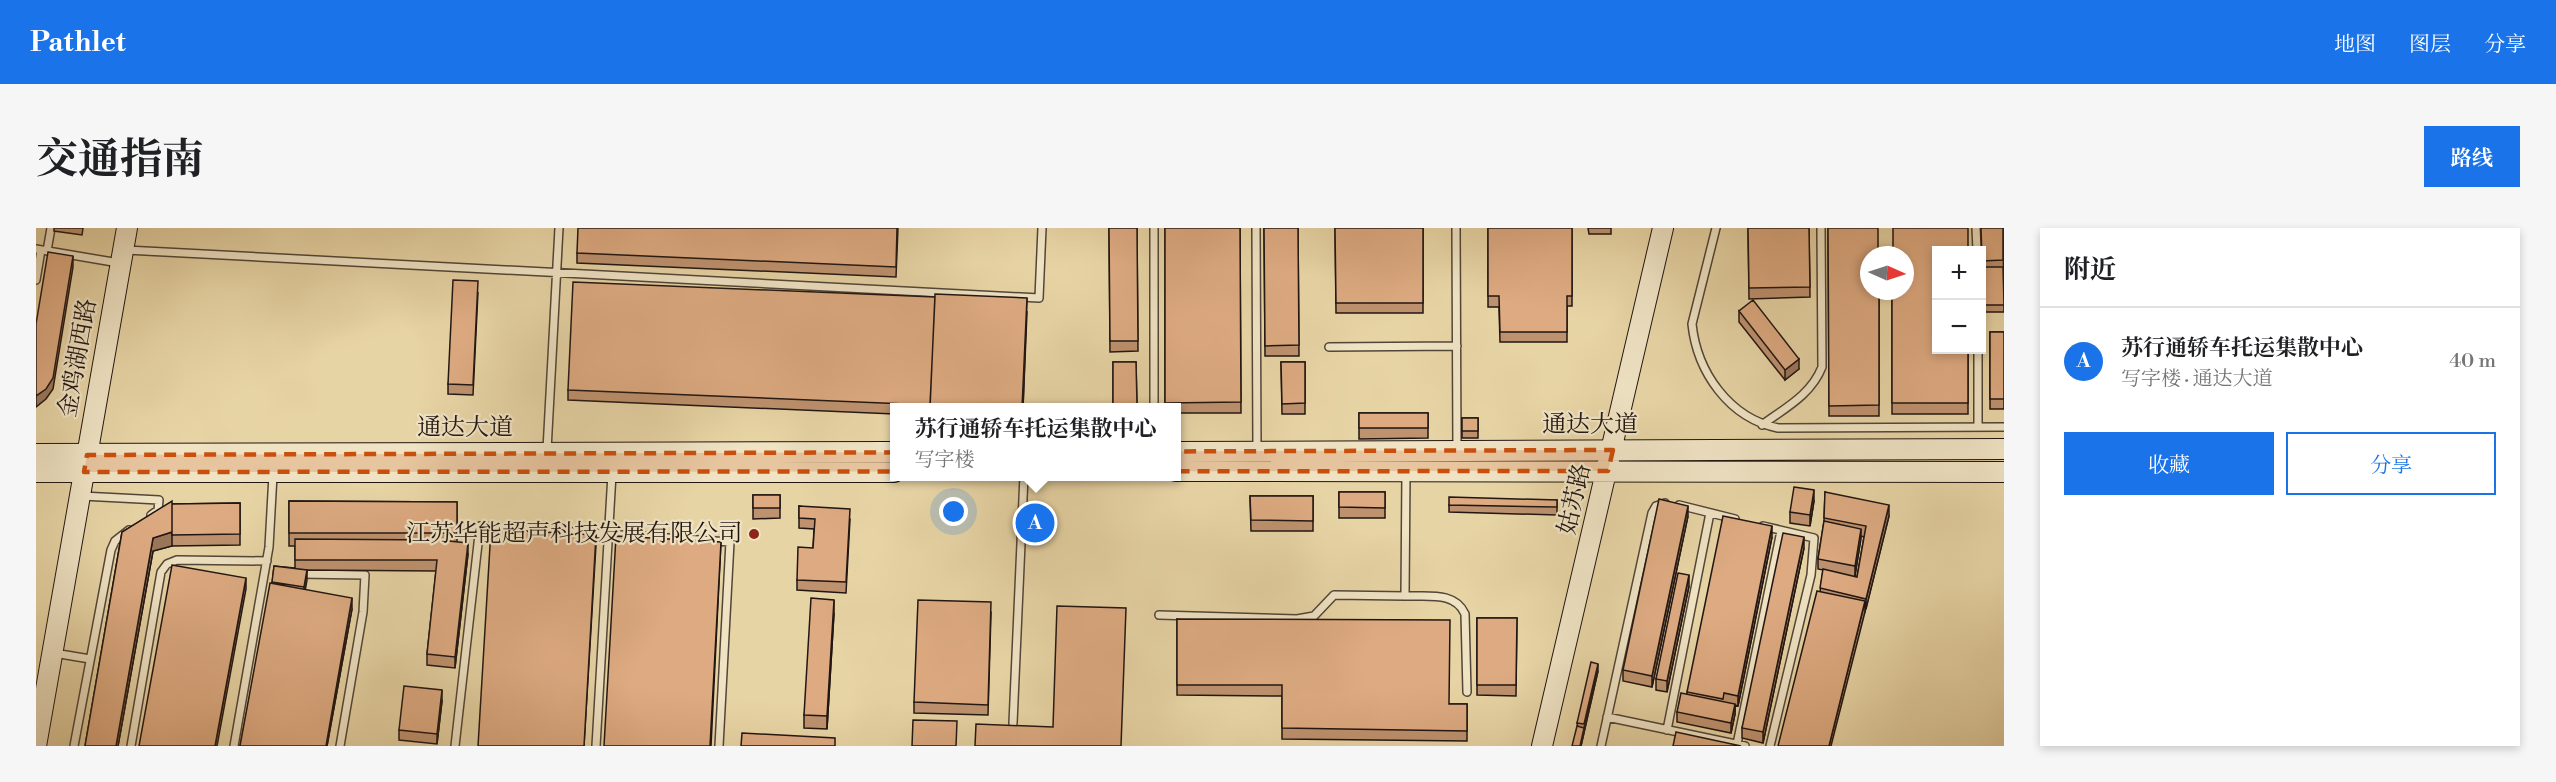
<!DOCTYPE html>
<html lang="zh">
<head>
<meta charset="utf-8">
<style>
  body { margin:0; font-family:"Libre Bodoni","Noto Serif SC",serif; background:#f6f6f6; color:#202124 }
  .controls { position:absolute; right:18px; top:18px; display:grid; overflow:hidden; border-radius:0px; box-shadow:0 3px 9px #0003 }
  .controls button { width:54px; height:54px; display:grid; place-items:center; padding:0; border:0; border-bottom:2px solid #e0e0e0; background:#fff; color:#202124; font:30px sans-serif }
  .compass { position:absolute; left:1824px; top:18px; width:54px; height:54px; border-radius:50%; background:#fff; box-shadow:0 3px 9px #0003; rotate:93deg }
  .you { position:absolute; left:918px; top:284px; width:21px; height:21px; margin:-15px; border:4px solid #fff; border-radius:50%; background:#1a73e8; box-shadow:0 0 0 9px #1a73e833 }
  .badge { display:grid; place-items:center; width:39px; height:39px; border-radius:50%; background:#1a73e8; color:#fff; font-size:20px; font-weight:700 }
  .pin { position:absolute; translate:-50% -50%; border:3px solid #fff; box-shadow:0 2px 6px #0006 }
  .popup { position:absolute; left:854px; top:175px; width:291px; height:78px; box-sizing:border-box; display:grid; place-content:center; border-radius:0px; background:#fff; filter:drop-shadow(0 2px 4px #0005); font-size:20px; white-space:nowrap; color:#757577 }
  .popup b { font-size:22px; color:#202124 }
  .popup::after { content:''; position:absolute; left:50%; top:100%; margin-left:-12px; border:12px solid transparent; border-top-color:#fff }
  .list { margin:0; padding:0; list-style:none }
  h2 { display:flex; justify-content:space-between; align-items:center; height:78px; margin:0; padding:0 24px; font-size:26px }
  h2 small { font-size:20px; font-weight:400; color:#757577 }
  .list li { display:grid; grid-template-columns:39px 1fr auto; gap:18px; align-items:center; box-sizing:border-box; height:108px; padding:0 24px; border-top:2px solid #e0e0e0 }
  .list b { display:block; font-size:22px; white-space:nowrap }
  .list p { margin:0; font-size:20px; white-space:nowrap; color:#757577 }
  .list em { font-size:20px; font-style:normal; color:#757577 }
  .actions { display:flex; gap:12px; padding:18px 24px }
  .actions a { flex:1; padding:14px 0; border:2px solid #1a73e8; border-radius:0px; text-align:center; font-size:21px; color:#1a73e8 }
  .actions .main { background:#1a73e8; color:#fff }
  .map { position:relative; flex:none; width:1968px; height:518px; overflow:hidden; border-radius:0px }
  header { display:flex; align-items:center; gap:36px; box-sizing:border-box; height:84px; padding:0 30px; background:#1a73e8; color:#fff }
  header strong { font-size:28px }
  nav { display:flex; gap:33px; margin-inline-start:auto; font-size:21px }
  .intro { display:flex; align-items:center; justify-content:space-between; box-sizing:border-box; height:144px; padding:0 36px }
  h1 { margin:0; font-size:42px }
  .button { padding:15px 27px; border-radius:0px; background:#1a73e8; color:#fff; font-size:21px; font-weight:700 }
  main { display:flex; gap:36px; padding:0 36px }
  aside { flex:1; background:#fff; border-radius:0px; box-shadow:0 3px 9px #0003 }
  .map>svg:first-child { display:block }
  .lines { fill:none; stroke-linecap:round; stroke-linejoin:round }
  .lane-casing { stroke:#524637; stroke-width:10 }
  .secondary-casing { stroke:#211612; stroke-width:22 }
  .lane { stroke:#efe3c4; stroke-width:7 }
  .secondary { stroke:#efe3c4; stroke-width:20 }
  .wall { fill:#be926f; stroke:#211612; stroke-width:1.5; fill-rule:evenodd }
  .shaded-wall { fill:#9b775a; stroke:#211612; stroke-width:1.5 }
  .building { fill:#ddaa81; stroke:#211612; stroke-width:1.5 }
  .marked { fill:#ca4f0d; fill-opacity:0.2; stroke:#ca4f0d; stroke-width:4.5; stroke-dasharray:12 8; stroke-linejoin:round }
  .poi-dot { fill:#8f2418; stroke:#efe3c4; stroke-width:2 }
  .labels { text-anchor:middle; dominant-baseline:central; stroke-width:4.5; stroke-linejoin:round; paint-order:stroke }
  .street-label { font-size:24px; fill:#211612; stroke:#efe3c4 }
  .poi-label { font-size:24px; fill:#211612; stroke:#efe3c4; text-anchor:end }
</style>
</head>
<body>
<header>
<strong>Pathlet</strong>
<nav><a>地图</a><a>图层</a><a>分享</a></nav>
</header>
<div class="intro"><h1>交通指南</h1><a class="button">路线</a></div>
<main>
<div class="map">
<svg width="1968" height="518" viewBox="0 0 1968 518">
  <rect width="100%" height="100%" fill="#e7d4a5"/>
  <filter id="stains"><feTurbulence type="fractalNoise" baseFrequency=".00333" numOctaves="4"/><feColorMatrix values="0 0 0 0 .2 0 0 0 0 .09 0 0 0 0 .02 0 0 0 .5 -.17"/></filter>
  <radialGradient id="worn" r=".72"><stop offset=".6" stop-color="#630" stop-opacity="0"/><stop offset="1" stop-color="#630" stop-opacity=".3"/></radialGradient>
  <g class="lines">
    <g class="lane-casing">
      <path id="lane" d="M1220 0 1221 223
        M1420 0 1421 222
        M1680 0 1656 96C1661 144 1693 190 1742 200L1968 199
        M1940 0 1941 22
        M0 21 83 35
        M90 22 1003 70 1006 0
        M11 23 15 0
        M0 52 5 22
        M1293 119 1421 118
        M1942 122V199
        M1118 180V0
        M1726 197C1749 180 1775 167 1786 139L1785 0
        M511 222 523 0
        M46 268 123 272 122 282 115 287
        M1643 277 1699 291
        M1727 298 1778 310 1775 347 1734 518
        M264 346 329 347 327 384 304 518
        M1369 368C1391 369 1419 363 1429 386L1431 464
        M1123 387 1261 391 1278 388 1298 367 1369 368 1370 244
        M18 425 54 431
        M1571 489 1709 518
        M977 495 988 248
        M1631 502 1674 285
        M1701 516 1745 303
        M38 518 75 322 79 313 93 302
        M95 518 125 344 131 336 141 332 231 333
        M198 518 233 319 237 247
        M419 518 444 298 694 314 683 518
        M560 518 576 246
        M1565 518 1616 285 1620 278 1629 275"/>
    </g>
    <g class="secondary-casing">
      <path id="secondary" d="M1140 224 1968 221
        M0 226 858 224
        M1140 243 1968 244
        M0 244H858
        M0 518 91 0
        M1506 518 1627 0"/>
    </g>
    <use href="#lane" class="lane"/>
    <use href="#secondary" class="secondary"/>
  </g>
  <path class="wall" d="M18 0H47L46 7 18 3Z
    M862 0 860 49 541 35V25Z
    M1073 0H1101L1102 123 1074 124Z
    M1129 0H1204L1205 185H1140V180H1129Z
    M1228 0H1262L1263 128H1229Z
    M1299 0H1387V85H1300Z
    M1452 0H1536V78H1531V114H1464L1463 79H1452Z
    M1552 0H1575V6H1553Z
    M1712 0H1773L1774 69 1713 71Z
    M1792 0 1843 63V188H1793Z
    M1967 0 1968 84H1948V43H1946V22Z
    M1856 63 1932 122V186H1856Z
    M442 64 437 167 412 166V156Z
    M1703 83 1763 141 1749 152 1703 94Z
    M991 84 987 180H858V186L532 172V162Z
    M1954 104H1968V181H1954Z
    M1077 134H1100L1101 180H1077Z
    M1245 134H1269V186H1246Z
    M1323 185H1392V210L1323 211Z
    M1426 190H1442V210H1426Z
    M1303 264H1349V290H1303Z
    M1789 264 1853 288 1829 384 1784 364 1787 342 1782 341V331L1788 293ZM1825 308 1828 309 1821 349 1819 348Z
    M717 267H744V290L717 291Z
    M1214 268H1277V303H1215Z
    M1521 272V287L1413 284V277Z
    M253 273 421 274V314L432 326 419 440 391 437V426L400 343 271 342 269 362 316 381 291 518H204L236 356 238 338 259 340V318H253Z
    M1778 273 1774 298 1754 295V284Z
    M204 275V317L136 318V317V318L117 323 82 518H49L86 304 136 276Z
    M763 278 814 291 810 365 761 362V352L777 320 778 301 763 300Z
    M1652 288 1616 459 1587 453V442Z
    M1736 309 1702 478 1699 477V486L1695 505 1641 494V484L1651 466V464Z
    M1768 320 1727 515 1706 510V500Z
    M1653 358 1631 464 1620 462V451Z
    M798 385 791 501 768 500V487Z
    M955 385 952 487 878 485V474Z
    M1441 390H1481L1480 468 1441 467Z
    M1141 391 1413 476H1431V513L1246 511V468L1141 467Z
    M1562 443 1545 518 1541 495Z
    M406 473 401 516 363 512V502Z"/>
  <path class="shaded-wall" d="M37 28V39L17 161 10 171 0 179V168Z
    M991 70 987 180H986Z
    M1763 131V141L1749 152V142Z
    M1778 262V273L1774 298V287Z
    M1853 277V288L1830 381V371Z
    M1652 278V288L1616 459V448Z
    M1736 298V309L1702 478V468Z
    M1825 301V311L1819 348V338Z
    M136 304V318L117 323 82 518H80L117 310Z
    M560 307V317L548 518Z
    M1768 309V320L1727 515V504Z
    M685 314 675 518H674Z
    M432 315V326L419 440V429Z
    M271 342V352L268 369V359Z
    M1653 347V358L1631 464V453Z
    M210 350V361L181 518H179Z
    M316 370V381L291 518H290Z
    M798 372V385L791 501V488Z
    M1829 373V384L1795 518H1793Z
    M1562 436V443L1545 518H1544Z
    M406 462V473L401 516V506Z
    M1699 476V486L1695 505V495Z"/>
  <path class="building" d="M542 0H861L860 39 541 25Z
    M1073 0H1101L1102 113H1074Z
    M1129 0H1204L1205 174 1129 175Z
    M1228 0H1262L1263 117 1229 118Z
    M1299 0H1387V75H1300Z
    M1452 0H1536V68H1531V104H1464L1463 68H1452Z
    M1712 0H1773L1774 59 1713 60Z
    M1792 0H1842V27H1833V63H1843V177L1793 178Z
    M1857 0H1932V22H1900V122H1932V175H1856V63H1869V27H1857Z
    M1945 0H1967V32L1946 33Z
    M12 24 37 28 17 150 10 161 0 168V96Z
    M1948 39H1967L1968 77H1948Z
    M417 52 442 53 437 157 412 156Z
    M537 54 899 69 894 177 532 162Z
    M899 66 991 70 986 180H894Z
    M1717 72 1763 131 1749 142 1703 83Z
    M1954 104H1968V171H1954Z
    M1077 134H1100L1101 176H1077Z
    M1245 134H1269V175L1246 176Z
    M1323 185H1392V200H1323Z
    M1426 190H1442V203H1426Z
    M1758 259 1778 262 1774 287 1754 284Z
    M1303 264H1349V280L1303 279Z
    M1789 264 1853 277 1830 371 1784 360 1787 341 1821 349 1830 298 1788 290Z
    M717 267H744V280H717Z
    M1214 268H1277V293L1215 292Z
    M1413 269 1521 272V279L1413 277Z
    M1623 271 1652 278 1616 448 1587 442Z
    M136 273V304L117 310 80 518H49L86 304Z
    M253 273 421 274V305H253Z
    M204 275V306L136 307V276Z
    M763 278 814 281 810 354 761 352 762 319 777 320 779 291 763 290Z
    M1687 288 1736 298 1702 468 1688 465 1687 471 1651 464Z
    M1788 293 1825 301 1819 338 1782 331Z
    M455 301 560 307 548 518H442Z
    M1747 305 1768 309 1727 504 1706 500Z
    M580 308 685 314 674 518H568Z
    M259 311 403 312 432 315 419 429 391 426 401 332H259Z
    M136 337 210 350 179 518H103Z
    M238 338 271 342 268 359 236 354Z
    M1642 345 1653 347 1631 453 1620 451Z
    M234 355 316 370 290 518H204Z
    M1781 363 1829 373 1793 518H1742Z
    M775 370 798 372 791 488 768 487Z
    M882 372 955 374 952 477 878 474Z
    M1021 378 1090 380 1085 518H939L940 496 1017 499Z
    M1441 390H1481L1480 457H1441Z
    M1141 391 1414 392 1413 476H1431V503L1246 500V457H1141Z
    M1555 434 1562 436 1548 496 1541 495Z
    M368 458 406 462 401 506 363 502Z
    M1645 465 1699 476 1695 495 1641 484Z
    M877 492 921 493 920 518H876Z
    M1541 498 1548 500 1544 518H1536Z
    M1640 504 1705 518H1637Z
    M706 505 799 510V518H705Z"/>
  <path class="marked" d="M1577 222 1572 243 48 244 51 227Z"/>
  <circle class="poi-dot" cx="718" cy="306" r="6"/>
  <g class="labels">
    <g class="street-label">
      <text transform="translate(42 130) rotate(-80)">金鸡湖西路</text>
      <text x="1554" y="197">通达大道</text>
      <text x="429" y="200">通达大道</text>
      <text transform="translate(1539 271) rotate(-77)">姑苏路</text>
    </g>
    <g class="poi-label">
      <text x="706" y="306">江苏华能超声科技发展有限公司</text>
    </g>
  </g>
  <rect width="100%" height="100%" filter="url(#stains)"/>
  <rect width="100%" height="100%" fill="url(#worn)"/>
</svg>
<div class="controls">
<button>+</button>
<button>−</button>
</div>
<svg class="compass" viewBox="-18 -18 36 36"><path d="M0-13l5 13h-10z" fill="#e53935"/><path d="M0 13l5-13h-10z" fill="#757577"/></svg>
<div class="you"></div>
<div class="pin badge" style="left:999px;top:295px">A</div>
<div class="popup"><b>苏行通轿车托运集散中心</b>写字楼</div>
</div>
<aside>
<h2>附近<small></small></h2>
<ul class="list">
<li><span class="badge">A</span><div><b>苏行通轿车托运集散中心</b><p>写字楼 · 通达大道</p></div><em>40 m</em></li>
</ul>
<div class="actions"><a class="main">收藏</a><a>分享</a></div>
</aside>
</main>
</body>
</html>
